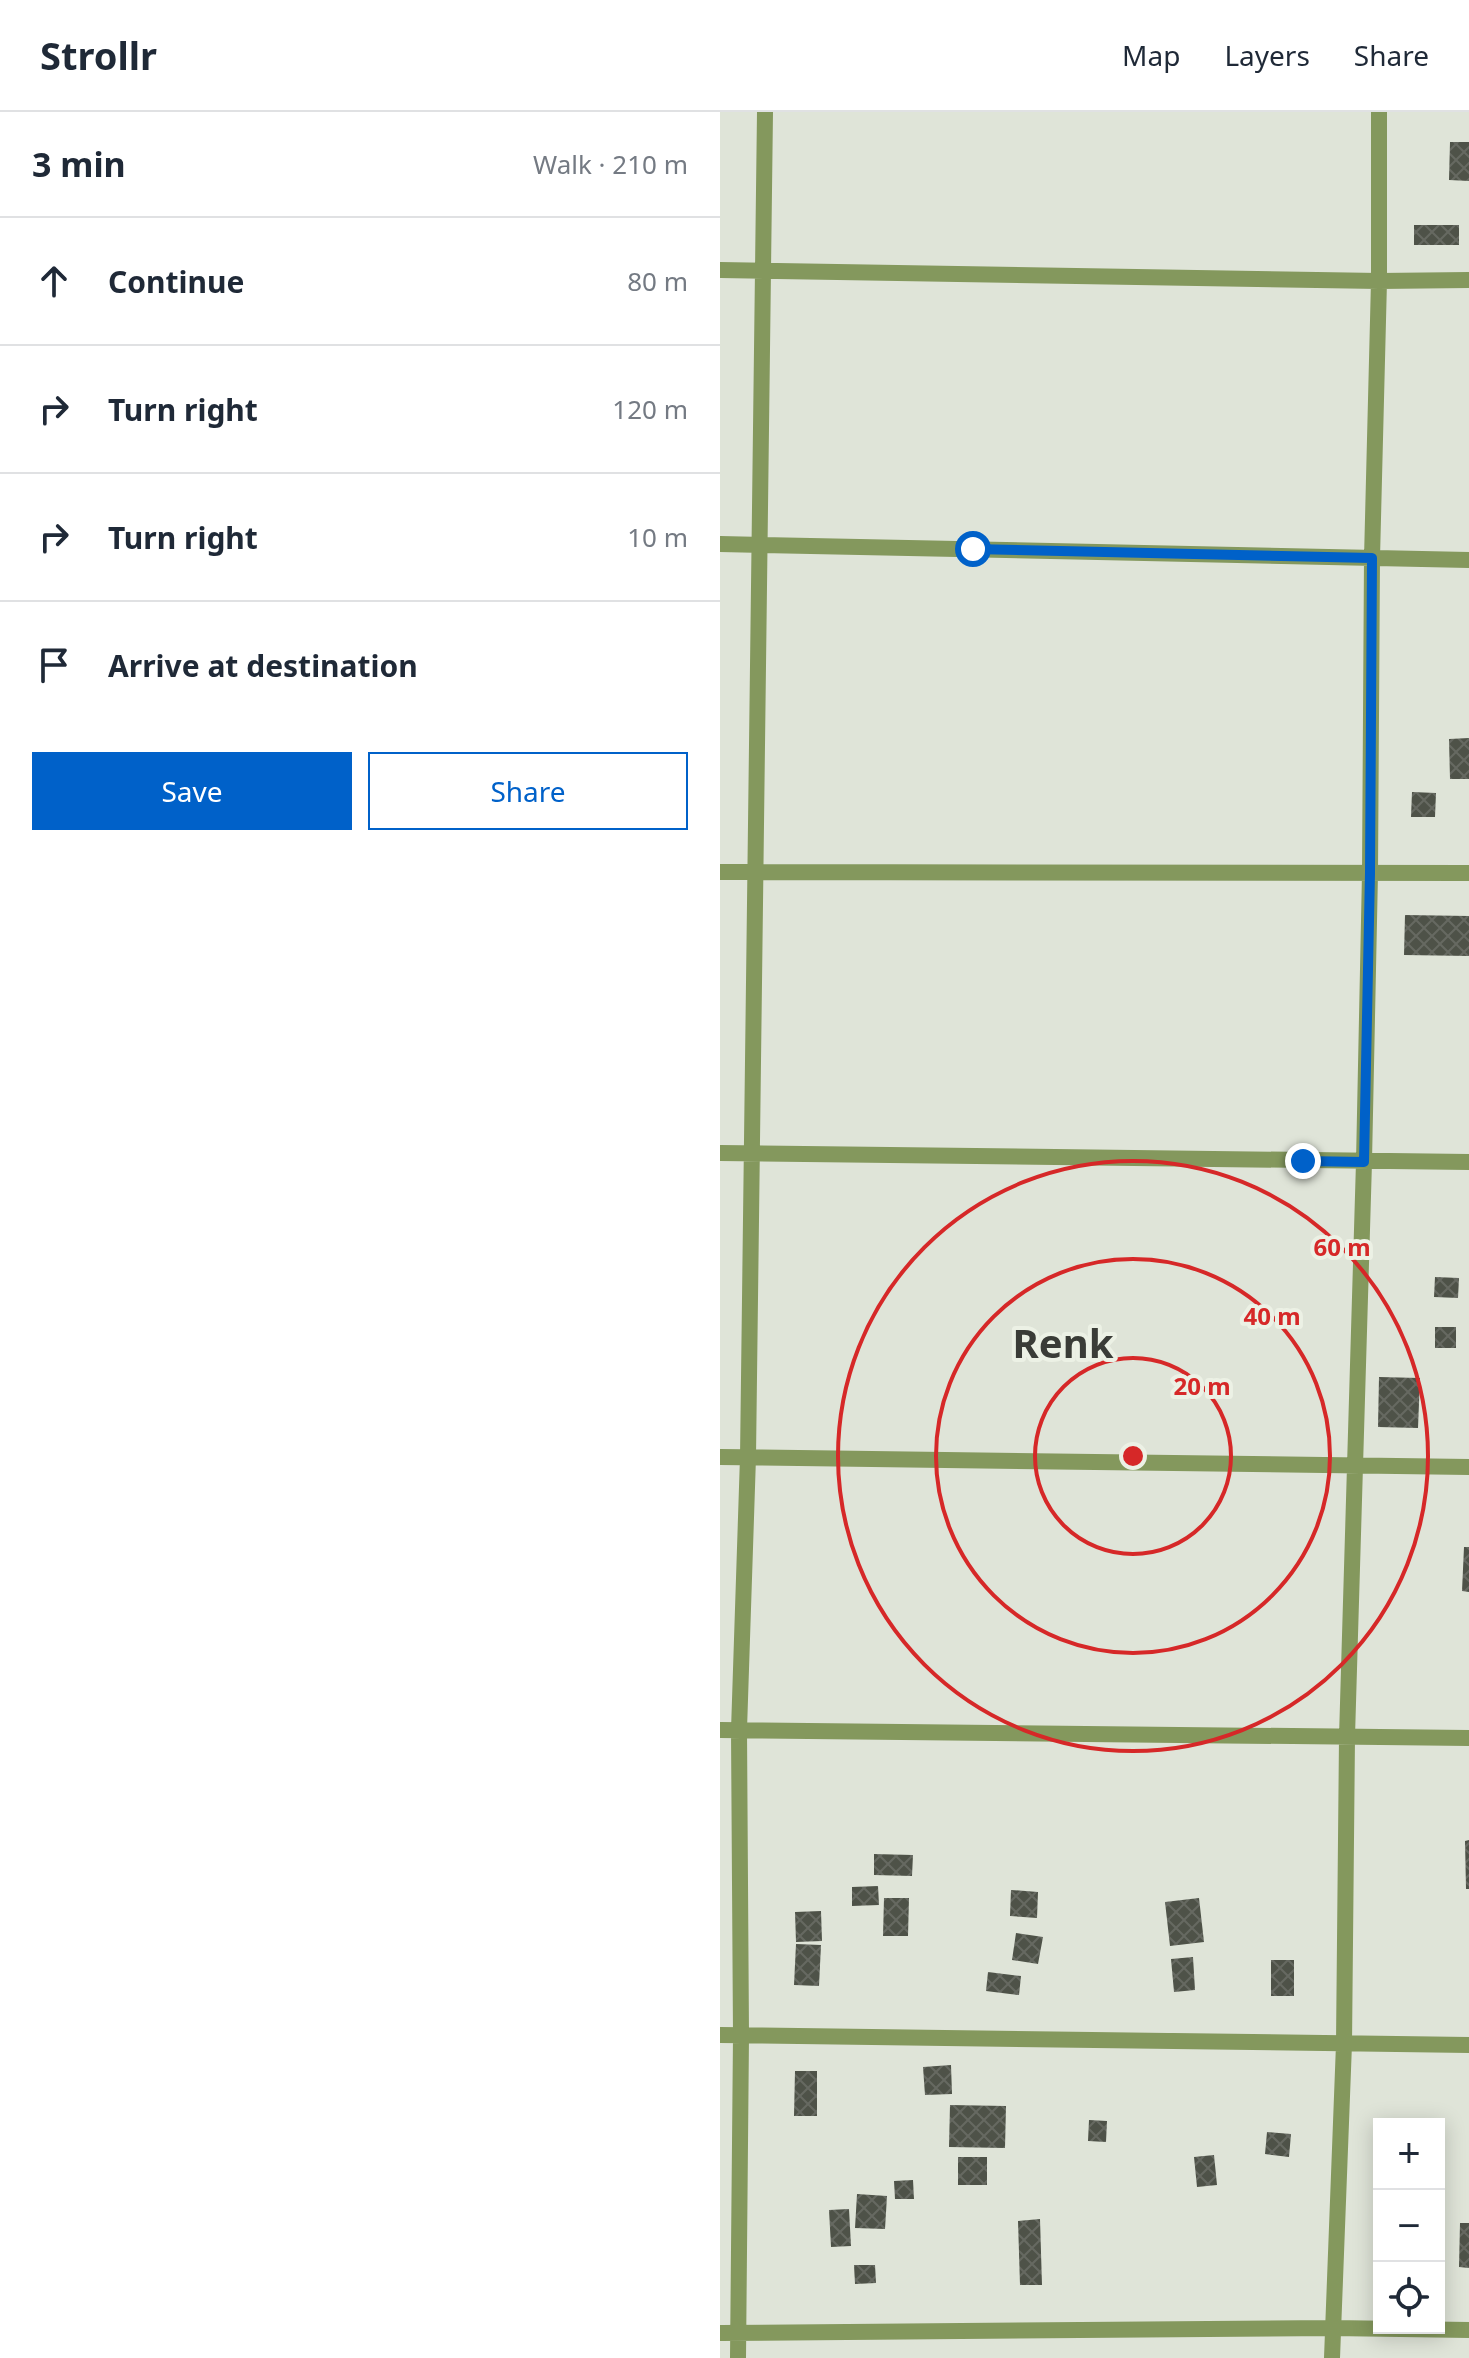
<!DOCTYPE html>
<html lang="en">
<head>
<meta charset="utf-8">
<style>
  body { margin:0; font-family:"Noto Sans",sans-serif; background:#f6f6f7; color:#1f2937 }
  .controls { position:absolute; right:24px; bottom:24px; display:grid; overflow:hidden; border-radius:0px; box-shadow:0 4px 20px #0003 }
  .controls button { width:72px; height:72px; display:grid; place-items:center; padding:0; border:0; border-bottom:2px solid #e0e1e3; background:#fff; color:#1f2937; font:40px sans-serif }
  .stop { position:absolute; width:24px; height:24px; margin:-18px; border:6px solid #0061c9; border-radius:50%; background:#fff }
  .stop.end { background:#0061c9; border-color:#fff; box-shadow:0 2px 8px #0008 }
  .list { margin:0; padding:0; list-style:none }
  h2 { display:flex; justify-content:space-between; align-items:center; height:104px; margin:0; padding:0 32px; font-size:34px }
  h2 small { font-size:26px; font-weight:400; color:#747a83 }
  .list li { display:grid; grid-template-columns:52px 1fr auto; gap:24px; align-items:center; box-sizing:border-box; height:128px; padding:0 32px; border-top:2px solid #e0e1e3 }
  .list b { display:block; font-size:30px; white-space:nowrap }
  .list em { font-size:26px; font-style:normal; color:#747a83 }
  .actions { display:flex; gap:16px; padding:24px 32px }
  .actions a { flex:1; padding:18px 0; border:2px solid #0061c9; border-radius:0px; text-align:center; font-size:28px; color:#0061c9 }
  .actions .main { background:#0061c9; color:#fff }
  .icon { flex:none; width:44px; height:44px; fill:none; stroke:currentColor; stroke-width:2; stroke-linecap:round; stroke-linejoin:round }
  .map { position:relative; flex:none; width:749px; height:2246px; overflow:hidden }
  header { display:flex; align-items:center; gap:48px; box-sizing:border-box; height:112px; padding:0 40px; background:#fff; border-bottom:2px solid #e0e1e3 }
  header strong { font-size:38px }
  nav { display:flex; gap:44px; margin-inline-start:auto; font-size:28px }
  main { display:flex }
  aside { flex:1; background:#fff }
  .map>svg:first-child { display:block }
  .building { fill:url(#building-cross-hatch) }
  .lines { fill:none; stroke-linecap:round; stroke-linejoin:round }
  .street { stroke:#84985d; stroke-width:16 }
  .route { stroke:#0061c9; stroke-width:10 }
  .ring { fill:none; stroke:#d62828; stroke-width:4 }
  .labels { text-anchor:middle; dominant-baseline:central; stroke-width:8; stroke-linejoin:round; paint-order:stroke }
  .town-label { font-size:40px; font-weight:bold; fill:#3a3c37; stroke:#ecf1e5 }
  .centre { fill:#d62828; stroke:#ecf1e5; stroke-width:4 }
  .ring-label { font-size:24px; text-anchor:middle; font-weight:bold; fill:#d62828; stroke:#ecf1e5; stroke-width:8; stroke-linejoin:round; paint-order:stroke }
</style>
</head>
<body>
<header>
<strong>Strollr</strong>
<nav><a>Map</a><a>Layers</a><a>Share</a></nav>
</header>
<main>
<aside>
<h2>3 min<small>Walk · 210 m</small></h2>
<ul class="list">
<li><svg class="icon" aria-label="ahead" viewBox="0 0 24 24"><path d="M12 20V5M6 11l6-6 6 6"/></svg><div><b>Continue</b></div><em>80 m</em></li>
<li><svg class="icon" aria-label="right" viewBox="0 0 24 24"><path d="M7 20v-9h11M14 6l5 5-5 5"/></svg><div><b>Turn right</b></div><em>120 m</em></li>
<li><svg class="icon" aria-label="right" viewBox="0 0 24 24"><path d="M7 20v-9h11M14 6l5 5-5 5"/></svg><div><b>Turn right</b></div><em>10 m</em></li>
<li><svg class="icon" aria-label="arrive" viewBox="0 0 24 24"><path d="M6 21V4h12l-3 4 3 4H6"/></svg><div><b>Arrive at destination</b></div></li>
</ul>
<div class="actions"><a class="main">Save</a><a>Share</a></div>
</aside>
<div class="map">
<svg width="749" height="2246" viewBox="0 0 749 2246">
  <defs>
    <pattern id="building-cross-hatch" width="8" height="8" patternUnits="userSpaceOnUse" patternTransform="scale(2)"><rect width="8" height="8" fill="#4e5248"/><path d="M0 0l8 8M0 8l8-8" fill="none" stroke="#666961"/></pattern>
  </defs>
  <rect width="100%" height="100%" fill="#dfe4d8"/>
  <path class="building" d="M730 30H749V69L729 68Z
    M694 113H739V133H694Z
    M749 626V667H730L729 627Z
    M692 680 716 681 715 705H691Z
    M685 803 749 804V844L684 843Z
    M715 1165 739 1166 738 1186 714 1185Z
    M715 1215H736V1236H715Z
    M659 1265 700 1266 698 1316 658 1315Z
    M744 1435H749V1480L742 1479Z
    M749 1728V1777H746L745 1729Z
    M154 1742 193 1743 192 1764 154 1763Z
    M158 1774 159 1793 132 1794V1775Z
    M291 1778 318 1780 317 1806 290 1804Z
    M164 1786H189L188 1824H163Z
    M479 1786 484 1830 450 1834 445 1790Z
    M101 1799 102 1829 76 1830 75 1800Z
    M296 1821 323 1825 318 1852 292 1848Z
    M76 1832 101 1833 99 1874 74 1873Z
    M473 1845 475 1878 454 1880 451 1847Z
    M551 1848H574V1884H551Z
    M268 1860 301 1864 299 1883 266 1879Z
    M231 1953 232 1982 205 1983 203 1955Z
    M75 1959H97V2004H74Z
    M230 1993 286 1994 285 2036 229 2035Z
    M369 2008 387 2009 386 2030 368 2029Z
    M547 2020 571 2022 569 2045 545 2042Z
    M494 2043 497 2073 477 2075 474 2045Z
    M238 2045H267V2073H238Z
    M193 2068 194 2087H175L174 2069Z
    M137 2082 167 2084 165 2117 135 2116Z
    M129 2097 131 2134 111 2135 109 2098Z
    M320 2107 322 2173H300L298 2109Z
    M740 2111H749V2156L739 2155Z
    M134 2153H155L156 2171 135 2172Z"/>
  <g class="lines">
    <path class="street" d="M0 158 659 169 749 168
      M0 432 749 448
      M0 760 749 761
      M0 1041 749 1050
      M0 1345 749 1355
      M0 1618 749 1626
      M0 1923 749 1933
      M0 2221 612 2216 749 2218
      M18 2246 21 1924 19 1618 28 1345 45 0
      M612 2246 624 1932 627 1625 644 1050 650 761 652 446 659 169V0"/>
  </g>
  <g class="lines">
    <path class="route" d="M253 437 652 446 650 761 644 1050 583 1049"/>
  </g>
  <g class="ring">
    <circle cx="413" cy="1344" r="98"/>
    <circle cx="413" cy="1344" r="197"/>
    <circle cx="413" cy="1344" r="295"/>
  </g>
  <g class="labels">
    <g class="town-label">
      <text x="343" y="1230">Renk</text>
    </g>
  </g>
  <circle cx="413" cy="1344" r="12" class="centre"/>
  <g class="ring-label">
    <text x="622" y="1144">60 m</text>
    <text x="552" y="1213">40 m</text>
    <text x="482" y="1283">20 m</text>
  </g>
</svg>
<div class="controls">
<button>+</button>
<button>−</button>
<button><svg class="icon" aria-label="locate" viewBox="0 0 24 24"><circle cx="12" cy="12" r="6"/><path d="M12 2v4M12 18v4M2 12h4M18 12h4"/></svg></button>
</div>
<div class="stop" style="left:253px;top:437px"></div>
<div class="stop end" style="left:583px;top:1049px"></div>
</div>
</main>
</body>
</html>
